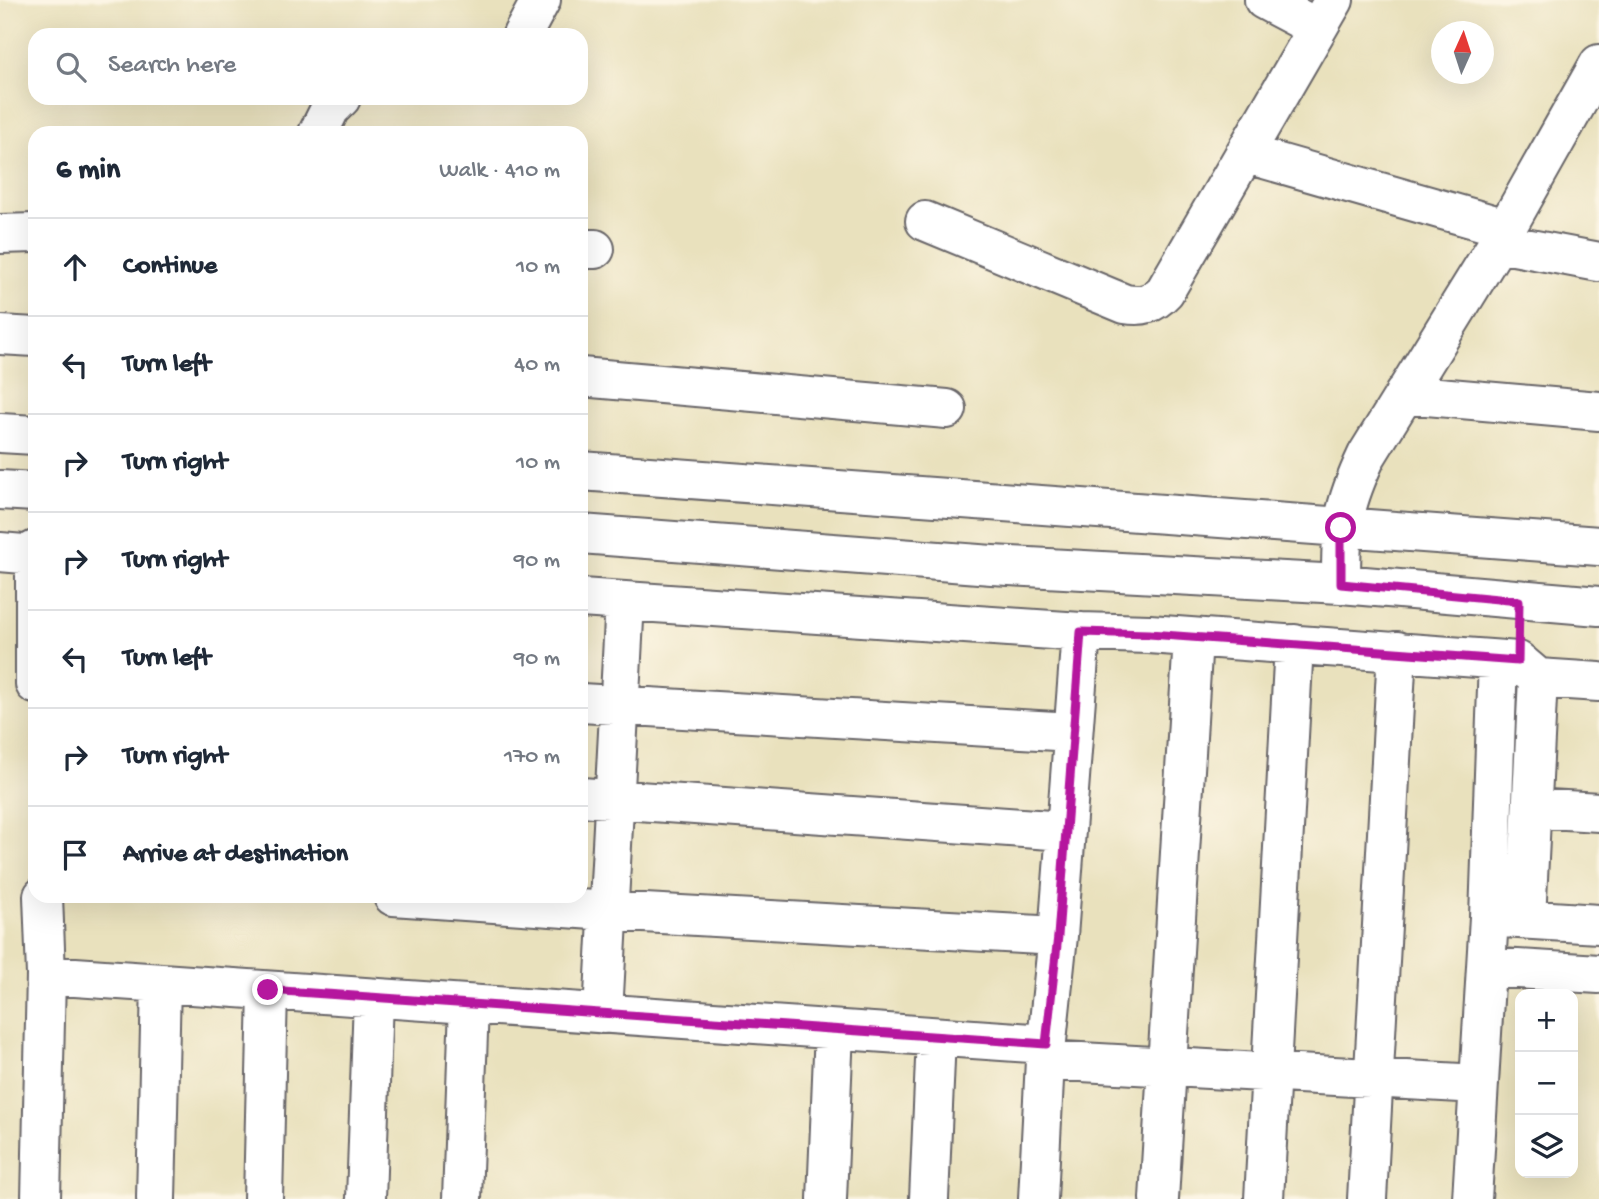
<!DOCTYPE html>
<html lang="en">
<head>
<meta charset="utf-8">
<style>
  body { margin:0; font-family:"Gochi Hand",sans-serif; background:#f2f2f3; color:#1f2937 }
  .controls { position:absolute; right:21px; bottom:21px; display:grid; overflow:hidden; border-radius:14px; box-shadow:0 7px 28px #0002 }
  .controls button { width:63px; height:63px; display:grid; place-items:center; padding:0; border:0; border-bottom:2px solid #e0e1e3; background:#fff; color:#1f2937; font:35px sans-serif }
  .compass { position:absolute; left:1431px; top:21px; width:63px; height:63px; border-radius:50%; background:#fff; box-shadow:0 7px 28px #0002; rotate:3deg }
  .stop { position:absolute; width:21px; height:21px; margin:-16px; border:5px solid #b5179e; border-radius:50%; background:#fff }
  .stop.end { background:#b5179e; border-color:#fff; box-shadow:0 2px 7px #0008 }
  .list { margin:0; padding:0; list-style:none }
  h2 { display:flex; justify-content:space-between; align-items:center; height:91px; margin:0; padding:0 28px; font-size:30px }
  h2 small { font-size:23px; font-weight:400; color:#747a83 }
  .list li { display:grid; grid-template-columns:46px 1fr auto; gap:21px; align-items:center; box-sizing:border-box; height:98px; padding:0 28px; border-top:2px solid #e0e1e3 }
  .list b { display:block; font-size:26px; white-space:nowrap }
  .list em { font-size:23px; font-style:normal; color:#747a83 }
  .icon { flex:none; width:38px; height:38px; fill:none; stroke:currentColor; stroke-width:2; stroke-linecap:round; stroke-linejoin:round }
  .map { position:relative; flex:none; width:1599px; height:1199px; overflow:hidden }
  .search { position:absolute; background:#fff; box-shadow:0 7px 28px #0002; left:28px; top:28px; width:560px; height:77px; display:flex; align-items:center; gap:18px; box-sizing:border-box; padding:0 24px; border-radius:21px; color:#747a83; font-size:26px }
  .panel { position:absolute; background:#fff; box-shadow:0 7px 28px #0002; left:28px; top:126px; width:560px; height:777px; border-radius:21px }
  .map>svg:first-child { display:block }
  .lines { fill:none; stroke-linecap:round; stroke-linejoin:round }
  .minor-casing { stroke:#686568; stroke-width:42 }
  .minor { stroke:#fff; stroke-width:38 }
  .route { stroke:#b5179e; stroke-width:9 }
</style>
</head>
<body>
<div class="map">
<svg width="1599" height="1199" viewBox="0 0 1599 1199">
  <rect width="100%" height="100%" fill="#fcf5e5"/>
  <filter id="ink" filterUnits="userSpaceOnUse"><feTurbulence type="fractalNoise" baseFrequency=".0143" numOctaves="2"/><feDisplacementMap in="SourceGraphic" scale="14" xChannelSelector="R" yChannelSelector="G"/><feConvolveMatrix kernelMatrix="1 2 1 2 8 2 1 2 1" color-interpolation-filters="sRGB"/></filter>
  <filter id="wash" filterUnits="userSpaceOnUse"><feTurbulence type="fractalNoise" baseFrequency=".00686" numOctaves="4" result="noise"/><feDisplacementMap in="SourceGraphic" scale="28" xChannelSelector="R" yChannelSelector="G"/><feGaussianBlur stdDeviation="1.57" result="paint"/><feColorMatrix in="noise" values="0 0 0 0 0 0 0 0 0 0 0 0 0 0 0 0 0 1.4 0 .05"/><feComposite in="paint" operator="in"/></filter>
  <g filter="url(#wash)">
    <rect width="100%" height="100%" fill="#e9e1bd"/>
  </g>
  <g filter="url(#ink)">
    <g class="lines">
      <g class="minor-casing">
        <path id="minor" d="M1264 0 1317 28
          M522 35 541 0
          M318 133 330 109 341 98
          M1247 154 1506 228
          M925 221 1125 304C1143 307 1153 304 1165 291L1334 0
          M0 234 35 233
          M1498 243 1599 262
          M581 249H595
          M0 335 35 337
          M581 377 947 409
          M1404 394 1599 411
          M0 433 35 435
          M581 471 1599 546
          M0 490 35 492
          M581 534 992 565 1341 584 1599 606
          M35 550V597
          M0 552 35 555
          M1341 584C1341 526 1342 508 1367 455L1498 243 1599 64
          M581 598 1081 632
          M35 601V684
          M581 703 1073 732
          M581 797 1065 831
          M1532 808 1599 812
          M393 896 608 911 1058 936
          M1502 918 1599 924
          M1526 919 1538 678
          M1486 967 1599 974
          M46 975 1046 1044
          M603 1014 625 601
          M1045 1060 1479 1084
          M41 1199 46 975 43 896
          M156 1199 161 983
          M263 1199 268 991
          M366 1199 373 998
          M462 1199 469 1005
          M827 1199 834 1030
          M929 1199 936 1037
          M1038 1199 1045 1060 1058 936 1081 632 1149 634 1518 661 1538 678 1599 682
          M1159 1199 1193 638
          M1264 1199 1294 644
          M1367 1199 1397 651
          M1472 1199 1489 917 1498 660"/>
      </g>
      <use href="#minor" class="minor"/>
    </g>
  </g>
  <g class="lines" filter="url(#ink)">
    <path class="route" d="M268 990 1046 1044 1058 936 1081 632 1149 634 1518 661 1519 601 1341 584V528"/>
  </g>
</svg>
<div class="controls">
<button>+</button>
<button>−</button>
<button><svg class="icon" aria-label="layers" viewBox="0 0 24 24"><path d="M12 4l9 5-9 5-9-5zM3 14l9 5 9-5"/></svg></button>
</div>
<svg class="compass" viewBox="-18 -18 36 36"><path d="M0-13l5 13h-10z" fill="#e53935"/><path d="M0 13l5-13h-10z" fill="#747a83"/></svg>
<div class="stop" style="left:1341px;top:528px"></div>
<div class="stop end" style="left:268px;top:990px"></div>
<div class="search"><svg class="icon" aria-label="search" viewBox="0 0 24 24"><circle cx="10" cy="10" r="6"/><path d="M15 15l6 6"/></svg>Search here</div>
<section class="panel">
<h2>6 min<small>Walk · 410 m</small></h2>
<ul class="list">
<li><svg class="icon" aria-label="ahead" viewBox="0 0 24 24"><path d="M12 20V5M6 11l6-6 6 6"/></svg><div><b>Continue</b></div><em>10 m</em></li>
<li><svg class="icon" aria-label="left" viewBox="0 0 24 24"><path d="M17 20v-9H6M10 6l-5 5 5 5"/></svg><div><b>Turn left</b></div><em>40 m</em></li>
<li><svg class="icon" aria-label="right" viewBox="0 0 24 24"><path d="M7 20v-9h11M14 6l5 5-5 5"/></svg><div><b>Turn right</b></div><em>10 m</em></li>
<li><svg class="icon" aria-label="right" viewBox="0 0 24 24"><path d="M7 20v-9h11M14 6l5 5-5 5"/></svg><div><b>Turn right</b></div><em>90 m</em></li>
<li><svg class="icon" aria-label="left" viewBox="0 0 24 24"><path d="M17 20v-9H6M10 6l-5 5 5 5"/></svg><div><b>Turn left</b></div><em>90 m</em></li>
<li><svg class="icon" aria-label="right" viewBox="0 0 24 24"><path d="M7 20v-9h11M14 6l5 5-5 5"/></svg><div><b>Turn right</b></div><em>170 m</em></li>
<li><svg class="icon" aria-label="arrive" viewBox="0 0 24 24"><path d="M6 21V4h12l-3 4 3 4H6"/></svg><div><b>Arrive at destination</b></div></li>
</ul>
</section>
</div>
</body>
</html>
